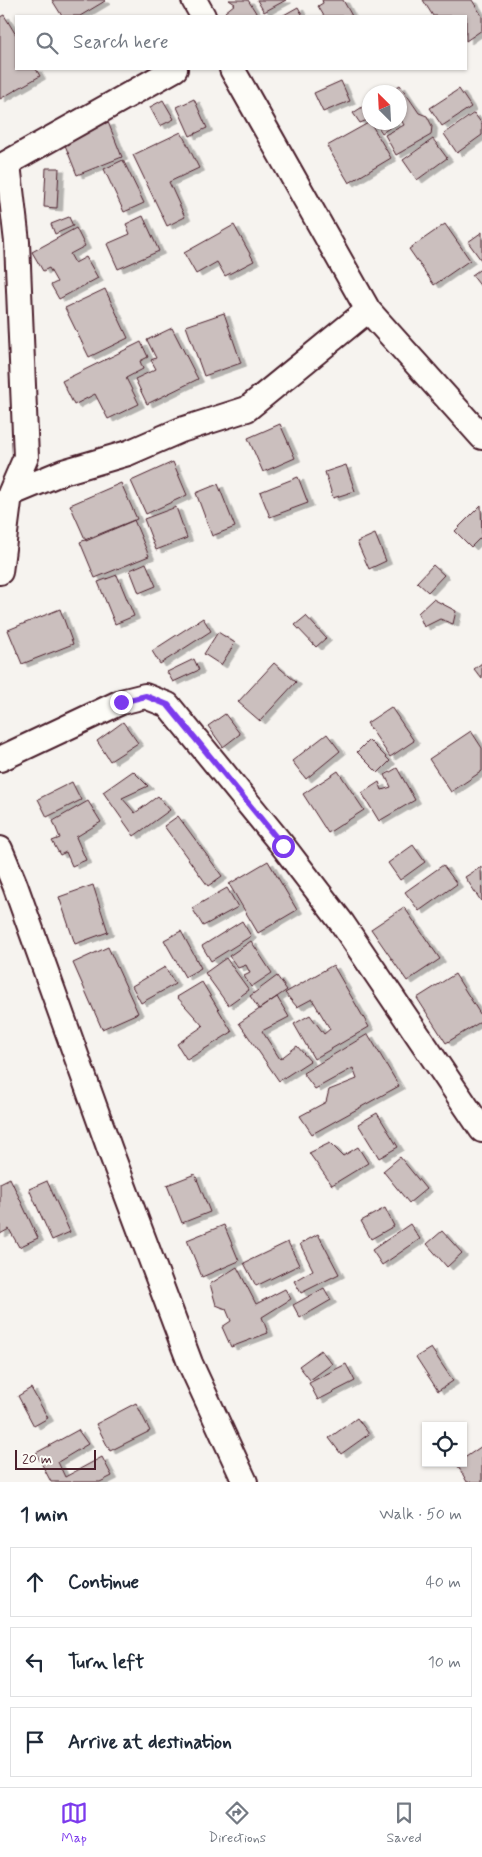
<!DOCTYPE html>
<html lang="en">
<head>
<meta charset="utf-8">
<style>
  body { margin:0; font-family:Mynerve,sans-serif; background:#f2f2f3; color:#1f2937 }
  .controls { position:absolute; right:15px; bottom:15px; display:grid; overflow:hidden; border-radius:0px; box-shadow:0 1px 4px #0004 }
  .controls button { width:45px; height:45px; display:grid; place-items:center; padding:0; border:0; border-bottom:1px solid #e0e1e3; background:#fff; color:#1f2937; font:25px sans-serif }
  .compass { position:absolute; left:362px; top:85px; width:45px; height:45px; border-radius:50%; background:#fff; box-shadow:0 1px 4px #0004; rotate:336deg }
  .scale { position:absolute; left:15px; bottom:12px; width:81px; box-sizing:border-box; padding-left:5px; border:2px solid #4a1f2b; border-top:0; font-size:14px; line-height:18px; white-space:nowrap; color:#4a1f2b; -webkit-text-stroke:4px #fdfcf7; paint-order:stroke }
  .stop { position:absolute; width:15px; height:15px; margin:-11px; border:4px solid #7c3aed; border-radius:50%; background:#fff }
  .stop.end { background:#7c3aed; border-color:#fff; box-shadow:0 1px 5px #0008 }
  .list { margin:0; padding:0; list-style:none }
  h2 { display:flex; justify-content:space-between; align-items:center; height:65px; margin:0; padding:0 20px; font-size:21px }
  h2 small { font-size:16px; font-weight:400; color:#747a83 }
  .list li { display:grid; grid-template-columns:32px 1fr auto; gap:15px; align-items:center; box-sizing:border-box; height:70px; margin:0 10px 10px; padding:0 10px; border:1px solid #e0e1e3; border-radius:0px }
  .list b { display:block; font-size:19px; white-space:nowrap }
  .list em { font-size:16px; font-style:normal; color:#747a83 }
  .icon { flex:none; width:28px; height:28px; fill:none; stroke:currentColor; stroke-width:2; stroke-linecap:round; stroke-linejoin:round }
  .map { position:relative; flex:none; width:482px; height:1482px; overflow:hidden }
  .search { position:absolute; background:#fff; box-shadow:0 1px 4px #0004; left:15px; right:15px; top:15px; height:55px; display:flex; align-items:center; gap:12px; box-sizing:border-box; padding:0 18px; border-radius:0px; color:#747a83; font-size:19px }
  .sheet { height:305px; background:#fff }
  nav { display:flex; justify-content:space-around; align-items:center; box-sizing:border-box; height:70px; border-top:1px solid #e0e1e3; background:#fff; font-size:14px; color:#747a83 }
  nav a { display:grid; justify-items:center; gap:2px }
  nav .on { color:#7c3aed }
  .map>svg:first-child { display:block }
  .building { fill:#cbbfbe; stroke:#4a1f2b; filter:url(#shadow) }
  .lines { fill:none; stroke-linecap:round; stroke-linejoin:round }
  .street-casing { stroke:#4a1f2b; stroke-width:28 }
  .street { stroke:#fdfcf7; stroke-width:24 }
  .route { stroke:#7c3aed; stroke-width:6 }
</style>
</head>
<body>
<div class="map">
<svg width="482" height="1482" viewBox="0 0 482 1482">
  <defs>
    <filter id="shadow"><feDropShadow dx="5.5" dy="3" stdDeviation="0" flood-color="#0004"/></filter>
  </defs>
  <rect width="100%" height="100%" fill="#f6f3ef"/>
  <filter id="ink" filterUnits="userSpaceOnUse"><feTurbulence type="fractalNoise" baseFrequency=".02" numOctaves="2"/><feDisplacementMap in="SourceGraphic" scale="10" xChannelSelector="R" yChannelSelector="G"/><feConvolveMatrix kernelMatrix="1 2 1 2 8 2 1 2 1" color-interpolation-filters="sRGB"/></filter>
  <g filter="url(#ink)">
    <path class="building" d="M52 0H104L105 1 80 16H62Z
      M229 0H248L258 16H227L225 12 235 4Z
      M257 0H286L264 12Z
      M322 0H343L352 16H324L318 6 323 3Z
      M423 0H472L482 16V30L466 41V16H433Z
      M298 7 303 16H282Z
      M4 15 16 35V69H36L40 76 0 99V17Z
      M341 81 350 101 323 112 314 93Z
      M400 85 419 113 427 116 432 126 431 135 396 155 385 135 404 125 400 118V92H389Z
      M459 89 471 107 442 126 430 108Z
      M194 99 207 128 190 136 177 107Z
      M163 100 174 119 160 126 150 107Z
      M370 102V119L360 123 353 113Z
      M474 113 482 124V135L457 153 444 134Z
      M108 122 122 157 77 175 63 140Z
      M370 122 391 158 349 183 327 146Z
      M375 122H394L395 124 382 133Z
      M181 132 199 168 169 182 185 217 167 226 133 155Z
      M433 139 447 158 417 180 403 160Z
      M123 160 144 203 124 212 104 169Z
      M46 168H59L57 208 44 207Z
      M143 216 159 251 118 269 107 244 130 234 126 224Z
      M69 217 73 226 55 234 51 224Z
      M445 224 470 260 434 285 409 249Z
      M234 225 254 261 225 276 217 262 196 274 184 253Z
      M76 228 85 246 70 254 75 263 86 257 98 278 59 299 51 285 57 282 49 268 43 271 32 252Z
      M482 232V260H481L468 242Z
      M482 268V288L472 275Z
      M105 289 128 338 89 357 65 308Z
      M224 313 241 363 204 376 186 326Z
      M172 328 198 379 147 404 135 379 156 369 151 360 156 358 147 340Z
      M141 342 148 357 140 361 143 369 126 378 139 404 108 419 95 394 74 405 62 381Z
      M280 424 295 458 263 472 248 438Z
      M173 462 187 495 146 514 131 481Z
      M346 465 355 491 333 498 325 472Z
      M298 477 308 503 270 517 260 492Z
      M121 483 137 519 86 541 70 505Z
      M218 484 235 527 212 536 196 493Z
      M481 505 482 536 471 547 455 531Z
      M176 507 187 538 156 550 144 519Z
      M134 520 149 556 95 578 80 542Z
      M375 534 386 561 369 569 357 542Z
      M146 563 156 586 139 593 130 570Z
      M433 565 444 575 428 592 417 582Z
      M117 575 134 616 115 624 98 582Z
      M433 599 456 611 453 624 440 619 424 627 418 613Z
      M60 609 73 644 22 664 8 630Z
      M306 616 326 638 316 647 295 625Z
      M203 618 211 631 160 664 152 651Z
      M218 632 235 643 221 665 204 654Z
      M194 659 199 670 173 682 167 672Z
      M274 663 296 682 260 721 238 702Z
      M482 663V679L474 669Z
      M391 707 414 741 390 757 367 723Z
      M225 714 240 734 223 747 208 726Z
      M123 722 138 743 110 761 97 741Z
      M471 731 482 748V771L451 792 429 759Z
      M327 734 340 751 306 779 292 761Z
      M369 740 390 761 378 773 357 752Z
      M397 768 415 800 379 821 362 793 379 782 382 790 391 787 385 775Z
      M133 771 148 786 122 798 135 813 158 796 170 810 134 836 103 792Z
      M338 771 364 810 328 833 303 794Z
      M72 782 81 800 47 817 38 799Z
      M88 801 101 822 76 837 86 860 72 866 66 852 60 855 52 841 60 838 53 821Z
      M178 816 222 876 208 886 164 826Z
      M413 845 425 862 400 880 388 863Z
      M268 861 297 910 258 933 229 884Z
      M443 865 457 884 419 911 405 892Z
      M481 867 482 900 481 901 465 877Z
      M93 885 108 932 75 944 59 897Z
      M227 888 238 907 203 926 192 908Z
      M404 907 440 959 407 981 371 929Z
      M242 921 251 936 211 961 202 946Z
      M181 931 201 968 185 977 164 940Z
      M251 941 272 973 251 987 244 976 250 973 246 965 238 968 229 956Z
      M108 947 138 1013 102 1029 73 963Z
      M226 958 249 990 228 1005 205 973Z
      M333 965 369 1027 314 1059 294 1024 310 1015 324 1034 330 1029 312 999 297 1007 285 993Z
      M165 967 175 984 141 1003 132 986Z
      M455 974 482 1017V1021L446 1043 417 998Z
      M277 976 287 990 259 1009 250 996Z
      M202 982 232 1032 187 1060 177 1044 203 1026 177 997Z
      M277 997 289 1017 262 1031 280 1059 297 1046 310 1061 279 1081 239 1023Z
      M368 1034 399 1086 312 1134 300 1116 326 1102 329 1090 357 1079 353 1068 315 1089 303 1073Z
      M377 1113 398 1147 379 1158 358 1124Z
      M330 1143 343 1156 358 1147 368 1163 332 1185 309 1153Z
      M400 1157 426 1189 409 1203 383 1171Z
      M195 1174 210 1212 182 1223 167 1185Z
      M10 1178 38 1238 19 1247 9 1229 0 1234V1183Z
      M47 1181 70 1232 52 1240 29 1189Z
      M385 1208 394 1226 371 1239 361 1221Z
      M410 1224 420 1239 382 1265 372 1250Z
      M224 1225 239 1261 202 1277 187 1240Z
      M442 1231 462 1253 447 1267 427 1244Z
      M318 1234 339 1274 301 1293 294 1281 313 1270 300 1244Z
      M288 1242 299 1265 256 1286 244 1263Z
      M237 1267 256 1304 285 1289 291 1299 262 1317 268 1333 231 1347 222 1327 231 1321 226 1309 216 1305 210 1284Z
      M324 1288 331 1300 300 1318 293 1305Z
      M431 1348 453 1381 438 1391 416 1357Z
      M321 1350 332 1364 310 1380 299 1366Z
      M346 1364 355 1381 318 1400 309 1383Z
      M31 1388 48 1418 34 1426 18 1396Z
      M136 1403 150 1431 110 1451 96 1424Z
      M357 1418 369 1434 341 1454 329 1438Z
      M78 1430 88 1444 58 1462 65 1477 102 1457 112 1476 100 1482H51L36 1453Z
      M482 1446V1482H467L457 1464 463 1463V1459Z"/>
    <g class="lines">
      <g class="street-casing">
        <path id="street" d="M194 0 203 16
          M232 69 368 310 482 437
          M8 164 17 242 26 457 10 494
          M0 167 175 69
          M0 572 10 494 63 472 128 453 181 430 247 409 368 310
          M0 759 121 702 145 696 168 705 283 846 342 923 482 1130
          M0 849 15 885 110 1150 190 1363 245 1482"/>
      </g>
      <use href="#street" class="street"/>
    </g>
  </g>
  <g class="lines" filter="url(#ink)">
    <path class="route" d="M121 702 146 696 168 705 283 846"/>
  </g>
</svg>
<div class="controls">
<button><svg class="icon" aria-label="locate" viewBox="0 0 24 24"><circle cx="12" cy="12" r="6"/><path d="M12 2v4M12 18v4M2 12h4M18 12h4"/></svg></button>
</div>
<svg class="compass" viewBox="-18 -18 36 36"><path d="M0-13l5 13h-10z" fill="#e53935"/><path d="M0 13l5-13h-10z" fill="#747a83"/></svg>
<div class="scale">20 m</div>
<div class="stop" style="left:283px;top:846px"></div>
<div class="stop end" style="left:121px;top:702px"></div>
<div class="search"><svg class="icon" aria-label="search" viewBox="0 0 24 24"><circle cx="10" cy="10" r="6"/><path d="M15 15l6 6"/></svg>Search here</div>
</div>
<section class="sheet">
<h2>1 min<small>Walk · 50 m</small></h2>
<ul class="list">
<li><svg class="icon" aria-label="ahead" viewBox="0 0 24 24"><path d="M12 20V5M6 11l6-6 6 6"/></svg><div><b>Continue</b></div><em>40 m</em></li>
<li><svg class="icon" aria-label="left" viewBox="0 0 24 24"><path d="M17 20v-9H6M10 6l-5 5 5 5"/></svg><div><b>Turn left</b></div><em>10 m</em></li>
<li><svg class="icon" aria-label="arrive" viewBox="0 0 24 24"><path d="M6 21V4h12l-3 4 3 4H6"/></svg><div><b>Arrive at destination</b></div></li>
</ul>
</section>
<nav>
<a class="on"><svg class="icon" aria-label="map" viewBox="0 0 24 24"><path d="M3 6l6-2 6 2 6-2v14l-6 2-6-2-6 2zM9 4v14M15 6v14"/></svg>Map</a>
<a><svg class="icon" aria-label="directions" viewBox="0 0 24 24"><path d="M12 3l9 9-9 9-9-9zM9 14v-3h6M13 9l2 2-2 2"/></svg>Directions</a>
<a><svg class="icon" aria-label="saved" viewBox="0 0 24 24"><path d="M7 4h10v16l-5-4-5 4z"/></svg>Saved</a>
</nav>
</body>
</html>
